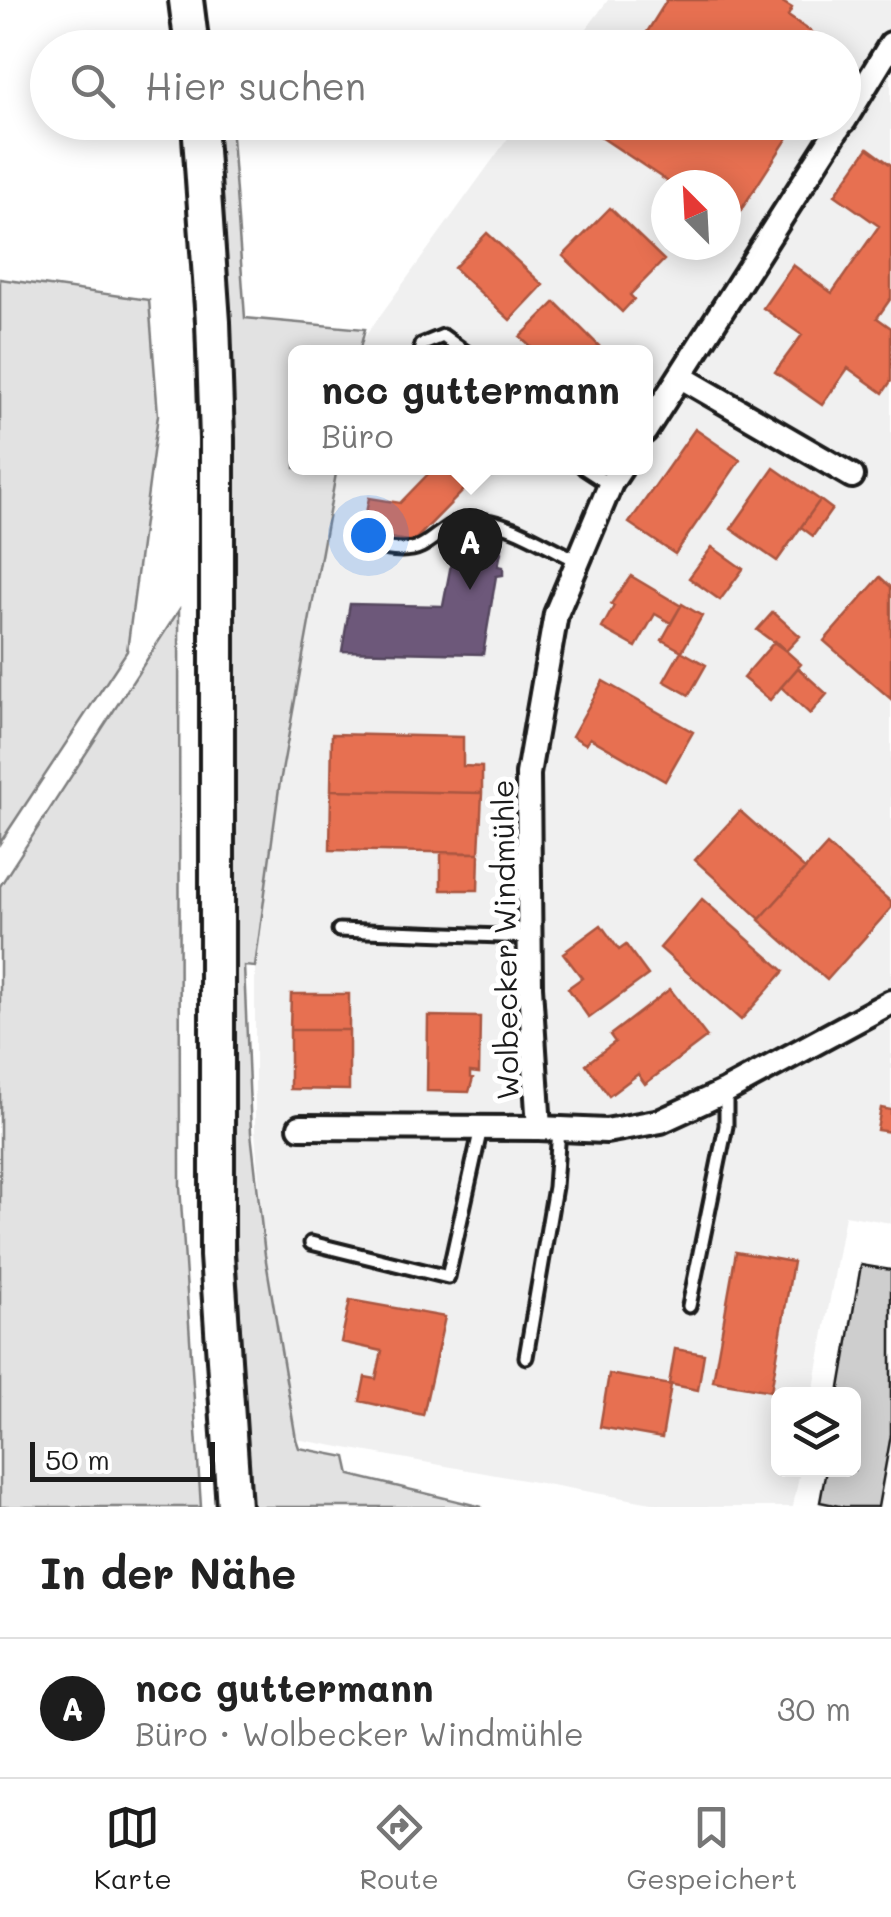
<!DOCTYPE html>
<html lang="de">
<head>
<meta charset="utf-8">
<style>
  body { margin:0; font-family:Mali,sans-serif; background:#f6f6f6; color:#222 }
  .controls { position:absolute; right:30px; bottom:30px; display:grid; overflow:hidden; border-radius:15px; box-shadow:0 5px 25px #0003 }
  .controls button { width:90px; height:90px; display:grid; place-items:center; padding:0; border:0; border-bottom:2px solid #e0e0e0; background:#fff; color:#222; font:50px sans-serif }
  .compass { position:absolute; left:651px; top:170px; width:90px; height:90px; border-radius:50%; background:#fff; box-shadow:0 5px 25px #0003; rotate:336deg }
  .scale { position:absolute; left:30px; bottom:25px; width:185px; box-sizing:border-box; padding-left:10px; border:5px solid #1c1c1c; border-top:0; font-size:28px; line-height:35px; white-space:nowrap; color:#1c1c1c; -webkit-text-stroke:8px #fff; paint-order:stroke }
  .you { position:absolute; left:368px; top:535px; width:35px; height:35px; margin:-25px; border:8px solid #fff; border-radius:50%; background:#1a73e8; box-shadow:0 0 0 15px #1a73e833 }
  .badge { display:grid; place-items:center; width:65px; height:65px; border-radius:50%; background:#1c1c1c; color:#fff; font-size:32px; font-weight:700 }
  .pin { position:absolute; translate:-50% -82px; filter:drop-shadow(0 2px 5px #0008) }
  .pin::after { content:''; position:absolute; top:52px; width:35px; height:30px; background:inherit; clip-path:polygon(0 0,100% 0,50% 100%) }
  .popup { position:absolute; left:288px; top:345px; width:365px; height:130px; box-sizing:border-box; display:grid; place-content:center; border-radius:15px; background:#fff; filter:drop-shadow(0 2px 8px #0005); font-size:32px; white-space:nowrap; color:#767676 }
  .popup b { font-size:38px; color:#222 }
  .popup::after { content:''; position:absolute; left:50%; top:100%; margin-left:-20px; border:20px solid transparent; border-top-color:#fff }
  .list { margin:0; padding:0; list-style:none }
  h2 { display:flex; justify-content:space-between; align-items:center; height:130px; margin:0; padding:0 40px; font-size:42px }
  h2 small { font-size:32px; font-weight:400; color:#767676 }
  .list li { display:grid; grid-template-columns:65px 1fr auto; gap:30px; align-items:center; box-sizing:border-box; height:140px; padding:0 40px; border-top:2px solid #e0e0e0 }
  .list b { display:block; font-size:38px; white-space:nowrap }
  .list p { margin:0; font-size:32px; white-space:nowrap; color:#767676 }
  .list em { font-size:32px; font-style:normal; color:#767676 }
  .icon { flex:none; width:55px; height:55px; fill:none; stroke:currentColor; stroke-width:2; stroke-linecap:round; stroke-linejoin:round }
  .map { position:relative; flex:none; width:891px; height:1507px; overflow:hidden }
  .search { position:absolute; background:#fff; box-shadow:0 5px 25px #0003; left:30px; right:30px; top:30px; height:110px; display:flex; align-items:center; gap:25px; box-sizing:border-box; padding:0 35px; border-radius:55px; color:#767676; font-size:38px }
  .sheet { height:270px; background:#fff }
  nav { display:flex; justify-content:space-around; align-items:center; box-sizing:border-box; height:140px; border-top:2px solid #e0e0e0; background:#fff; font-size:28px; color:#767676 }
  nav a { display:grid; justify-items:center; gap:5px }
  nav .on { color:#1c1c1c }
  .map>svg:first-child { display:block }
  .built { fill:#f0f0f0; fill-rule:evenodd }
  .green { fill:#e2e2e2; stroke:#7f7f7f; stroke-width:2.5 }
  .shops { fill:#e76f51; stroke:#aa5641; stroke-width:2.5 }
  .offices { fill:#6d597a; stroke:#55475e; stroke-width:2.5 }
  .building { fill:#cecece; stroke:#1c1c1c; stroke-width:2.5 }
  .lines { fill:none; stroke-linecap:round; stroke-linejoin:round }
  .service-casing { stroke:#1c1c1c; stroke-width:19 }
  .minor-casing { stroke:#1c1c1c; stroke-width:30 }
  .secondary-casing { stroke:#1c1c1c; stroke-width:40 }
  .service { stroke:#fff; stroke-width:11 }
  .minor { stroke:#fff; stroke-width:22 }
  .secondary { stroke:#fff; stroke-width:32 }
  .labels { text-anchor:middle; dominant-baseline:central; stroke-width:10; stroke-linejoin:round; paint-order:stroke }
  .street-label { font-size:30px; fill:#1c1c1c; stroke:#fff }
</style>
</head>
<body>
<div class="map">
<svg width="891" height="1507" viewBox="0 0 891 1507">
  <rect width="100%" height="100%" fill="#fff"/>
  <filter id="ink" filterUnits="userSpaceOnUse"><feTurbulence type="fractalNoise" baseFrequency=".01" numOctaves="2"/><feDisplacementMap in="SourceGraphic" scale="20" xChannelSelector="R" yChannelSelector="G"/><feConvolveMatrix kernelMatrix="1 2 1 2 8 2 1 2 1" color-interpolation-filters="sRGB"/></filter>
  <g filter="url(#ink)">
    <path class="built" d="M608 0H891V1223L845 1215 813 1394H778V1470H800L793 1507H674L296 1439 265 1255 255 1131V967L279 788 337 468H645V352H359L361 342 519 123 844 122V48L573 47ZM666 185H726V245H666Z"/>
    <path class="green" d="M215 123H231L245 318 365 329 359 352H295V468H337L279 788 255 967 244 966 251 1133 265 1255 296 1439 299 1448 346 1457 350 1475 482 1507H250L231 1155 234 784 230 315Z
      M0 279 149 300 158 415 127 651 0 843Z
      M179 610 180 1186 201 1507H0V886Z"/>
    <path class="shops" d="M667 0H779L792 8 788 16 835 48H637Z
      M589 122H798L726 233V185H673L586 127Z
      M868 148 891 165V298L877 318 891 328V381L883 393 848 368 822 405 775 372 802 335 763 308 793 265 832 293 879 226 835 195Z
      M610 208 664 260 630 295 634 299 622 312 563 256Z
      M487 233 543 285 510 320 454 268Z
      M555 302 599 346 592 352H536L520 337Z
      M695 429 740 460 675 554 629 523Z
      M434 468H447L467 487 413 542 362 533 369 498 400 503Z
      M774 468 820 500 777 561 731 529Z
      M820 500 832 509 813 536 801 527Z
      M712 547 743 569 720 600 689 578Z
      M631 576 681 606 671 623 655 614 636 647 602 628 614 606 611 604Z
      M880 577 891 587V699L824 641Z
      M682 604 702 616 682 651 662 640Z
      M773 612 800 636 786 651 757 630Z
      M775 641 801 664 770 700 743 678Z
      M681 651 706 665 689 695 664 681Z
      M798 668 827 694 810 714 781 687Z
      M603 681 693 732 665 781 590 738 586 744 572 736Z
      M332 734 463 737V766L482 767V793L331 790Z
      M331 790 482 793 479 853 330 850Z
      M740 811 805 869 760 919 695 860Z
      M827 845 891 902V908L827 980 759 920Z
      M441 853H479L478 890H441Z
      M702 899 784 971 741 1020 660 948Z
      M601 925 619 950 626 945 648 975 589 1018 568 988 582 978 563 953Z
      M670 989 707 1037 645 1084 638 1074 609 1096 586 1064 615 1042 610 1035Z
      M291 994H349V1030H290Z
      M428 1016 480 1017 479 1073 470 1072V1077L473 1078 469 1092 427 1091Z
      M290 1030H349V1090L290 1089Z
      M881 1108 891 1110V1132L877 1130Z
      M736 1252 793 1262 771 1391 713 1381Z
      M350 1300 445 1317 423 1415 360 1401 365 1377 376 1379 382 1351 341 1342Z
      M675 1349 704 1354 698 1390 669 1384Z
      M609 1374 671 1385 662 1438 600 1427Z"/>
    <path class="offices" d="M456 539 502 547 498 566 503 567V575L496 576 483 654 342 651 350 604 443 606Z"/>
    <path class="building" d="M861 1265 891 1270V1435L878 1507H844L820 1502 826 1470H854V1394H839Z"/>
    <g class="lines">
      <g class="service-casing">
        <path id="service" d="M421 345 443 336 465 352
          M584 468 610 485
          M359 544C377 546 403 555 421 546 437 538 448 522 468 520 505 517 546 546 578 561
          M339 930 530 937
          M311 1243 448 1277 481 1128
          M689 1306 726 1126V1091
          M526 1357 555 1187 559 1129"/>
      </g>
      <g class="minor-casing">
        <path id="minor" d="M844 121 891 44
          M681 377 852 476
          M645 431 842 122
          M621 468 611 483 556 614 528 774 530 987 539 1128 606 1131 661 1121 726 1091 891 1002
          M300 1127 539 1128"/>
      </g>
      <g class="secondary-casing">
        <path id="secondary" d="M186 0 192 48
          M199 122 213 322 217 439V1256L234 1507"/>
      </g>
      <use href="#service" class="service"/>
      <use href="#minor" class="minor"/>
      <use href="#secondary" class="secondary"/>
    </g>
  </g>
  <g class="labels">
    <g class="street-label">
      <text transform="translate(504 940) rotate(-91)">Wolbecker Windmühle</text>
    </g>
  </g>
</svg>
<div class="controls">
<button><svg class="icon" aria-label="layers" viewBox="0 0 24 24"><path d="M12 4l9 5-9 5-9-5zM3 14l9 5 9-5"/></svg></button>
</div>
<svg class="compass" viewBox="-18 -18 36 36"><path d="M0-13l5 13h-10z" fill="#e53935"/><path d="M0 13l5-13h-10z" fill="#767676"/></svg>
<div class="scale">50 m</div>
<div class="you"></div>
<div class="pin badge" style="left:470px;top:590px">A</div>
<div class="popup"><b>ncc guttermann</b>Büro</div>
<div class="search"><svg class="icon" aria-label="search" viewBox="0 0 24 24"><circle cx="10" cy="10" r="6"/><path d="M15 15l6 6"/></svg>Hier suchen</div>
</div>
<section class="sheet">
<h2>In der Nähe<small></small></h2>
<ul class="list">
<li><span class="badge">A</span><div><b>ncc guttermann</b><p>Büro · Wolbecker Windmühle</p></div><em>30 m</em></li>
</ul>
</section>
<nav>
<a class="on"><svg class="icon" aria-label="map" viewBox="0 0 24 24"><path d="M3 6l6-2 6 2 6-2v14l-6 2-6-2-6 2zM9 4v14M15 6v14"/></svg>Karte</a>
<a><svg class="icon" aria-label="directions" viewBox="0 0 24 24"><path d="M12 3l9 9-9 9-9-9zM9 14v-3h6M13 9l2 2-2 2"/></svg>Route</a>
<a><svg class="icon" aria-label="saved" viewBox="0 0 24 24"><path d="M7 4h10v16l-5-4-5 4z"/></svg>Gespeichert</a>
</nav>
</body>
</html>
